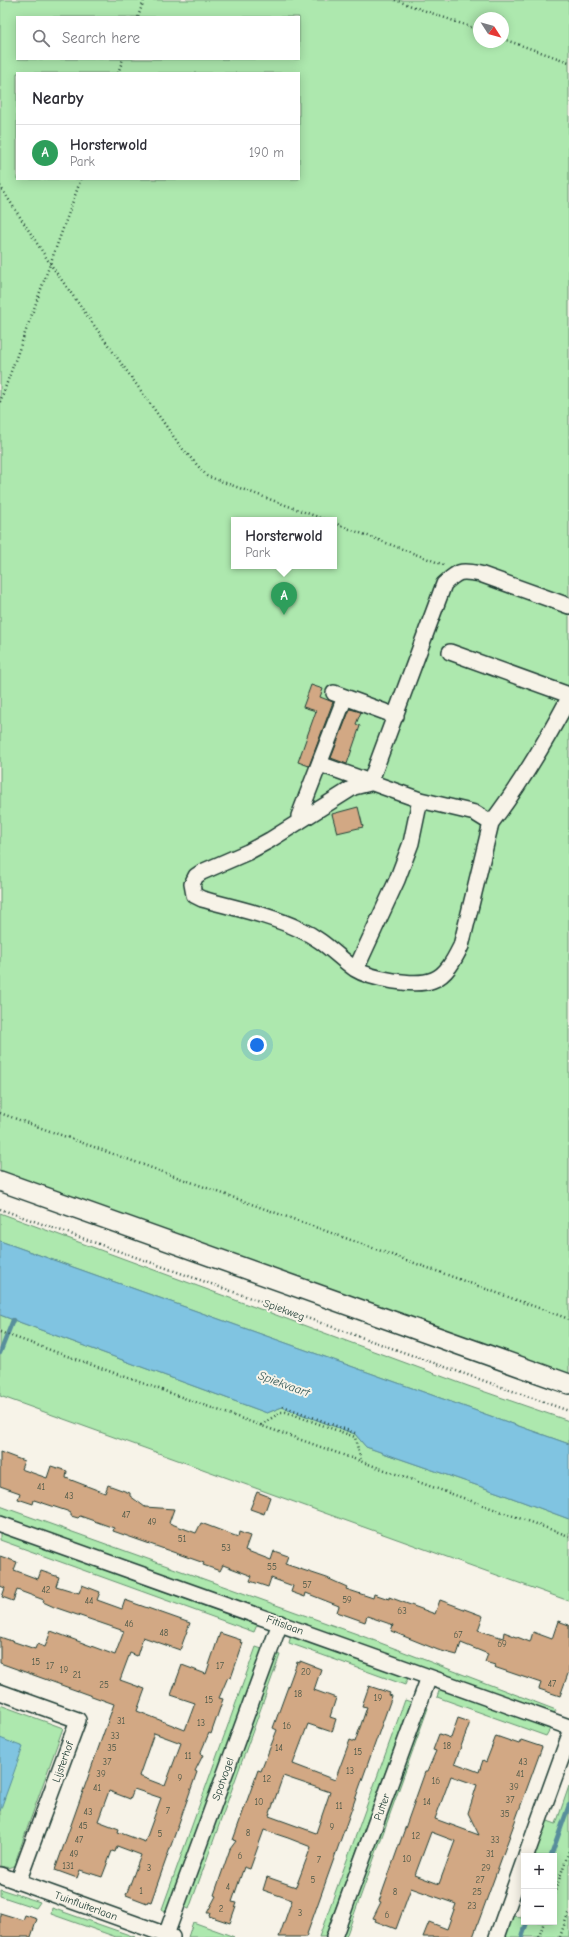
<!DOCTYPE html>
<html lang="en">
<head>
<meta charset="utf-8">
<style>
  body { margin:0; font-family:"Comic Neue",sans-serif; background:#f7f7f7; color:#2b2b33 }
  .controls { position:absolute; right:12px; bottom:12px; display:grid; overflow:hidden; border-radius:0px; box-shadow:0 2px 10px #0003 }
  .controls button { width:36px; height:36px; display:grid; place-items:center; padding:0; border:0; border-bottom:1px solid #e1e1e2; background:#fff; color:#2b2b33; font:20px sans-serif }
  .compass { position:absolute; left:473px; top:12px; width:36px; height:36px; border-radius:50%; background:#fff; box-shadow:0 2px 10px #0003; rotate:126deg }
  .you { position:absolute; left:257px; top:1045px; width:14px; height:14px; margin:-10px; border:3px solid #fff; border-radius:50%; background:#1a73e8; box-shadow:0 0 0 6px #1a73e833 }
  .badge { display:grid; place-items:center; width:26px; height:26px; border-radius:50%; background:#1f3d34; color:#fff; font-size:13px; font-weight:700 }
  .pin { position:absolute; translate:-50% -33px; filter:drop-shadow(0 1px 2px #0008) }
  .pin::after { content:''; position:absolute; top:21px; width:14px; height:12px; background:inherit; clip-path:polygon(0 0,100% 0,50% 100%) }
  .popup { position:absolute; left:231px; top:517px; width:106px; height:52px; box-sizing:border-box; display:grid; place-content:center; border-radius:0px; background:#fff; filter:drop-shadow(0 1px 3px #0005); font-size:13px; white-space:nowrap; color:#7c7c81 }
  .popup b { font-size:15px; color:#2b2b33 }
  .popup::after { content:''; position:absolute; left:50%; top:100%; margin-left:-8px; border:8px solid transparent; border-top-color:#fff }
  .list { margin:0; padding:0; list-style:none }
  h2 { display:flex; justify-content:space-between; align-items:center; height:52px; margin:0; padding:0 16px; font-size:17px }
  h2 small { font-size:13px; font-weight:400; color:#7c7c81 }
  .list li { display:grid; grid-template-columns:26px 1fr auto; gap:12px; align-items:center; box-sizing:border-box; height:56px; padding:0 16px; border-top:1px solid #e1e1e2 }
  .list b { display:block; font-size:15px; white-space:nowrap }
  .list p { margin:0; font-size:13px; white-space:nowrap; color:#7c7c81 }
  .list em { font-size:13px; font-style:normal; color:#7c7c81 }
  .icon { flex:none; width:22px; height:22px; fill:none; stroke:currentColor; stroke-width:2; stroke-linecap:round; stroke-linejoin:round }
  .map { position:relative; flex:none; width:569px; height:1937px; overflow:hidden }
  .search { position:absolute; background:#fff; box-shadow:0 2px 10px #0003; left:16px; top:16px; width:284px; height:44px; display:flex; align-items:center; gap:10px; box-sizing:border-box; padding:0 14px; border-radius:0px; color:#7c7c81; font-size:15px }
  .panel { position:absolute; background:#fff; box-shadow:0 2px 10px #0003; left:16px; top:72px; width:284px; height:108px; border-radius:0px }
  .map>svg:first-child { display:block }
  .green { fill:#ade8ae; stroke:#669271; fill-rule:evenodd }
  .water { fill:#80c4e1; stroke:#598e9c }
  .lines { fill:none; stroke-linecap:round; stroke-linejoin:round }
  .stream { stroke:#598e9c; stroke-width:4.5 }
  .building { fill:#d2a884; stroke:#1f3d34; fill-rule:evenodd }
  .minor-casing { stroke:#1f3d34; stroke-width:18 }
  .major-casing { stroke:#1f3d34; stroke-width:22 }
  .path { stroke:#1f3d34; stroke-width:2.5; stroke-dasharray:1 3; stroke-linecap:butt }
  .minor { stroke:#f7f3e8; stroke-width:15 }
  .major { stroke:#f7f3e8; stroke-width:19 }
  .labels { text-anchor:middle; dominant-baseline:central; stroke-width:4; stroke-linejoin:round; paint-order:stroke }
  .number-label { font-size:9px; fill:#4c5848 }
  .street-label { font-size:11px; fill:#1f3d34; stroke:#f7f3e8 }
  .water-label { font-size:12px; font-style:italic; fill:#325857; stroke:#f7f3e8 }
</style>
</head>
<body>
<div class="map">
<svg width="569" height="1937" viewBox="0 0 569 1937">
  <rect width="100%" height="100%" fill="#f7f3e8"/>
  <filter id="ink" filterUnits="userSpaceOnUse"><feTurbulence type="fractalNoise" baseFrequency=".025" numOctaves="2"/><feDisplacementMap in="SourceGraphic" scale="8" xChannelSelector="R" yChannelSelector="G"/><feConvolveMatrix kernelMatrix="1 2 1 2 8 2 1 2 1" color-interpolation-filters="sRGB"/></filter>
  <g filter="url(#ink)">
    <path class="green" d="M0 0H569V1374L0 1172ZM17 17H299V59H17ZM479 18H503V42H479ZM17 73H299V179H17ZM234 520H334V566H234Z
      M0 1213 468 1386 569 1421V1444L0 1241Z
      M0 1315 267 1413 282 1407 355 1434 366 1447 499 1493 569 1519V1601L0 1396Z
      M0 1506 357 1634 556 1710 553 1715 0 1518Z
      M0 1532 257 1625 254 1632 0 1540Z
      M291 1635 408 1678 405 1685 289 1643Z
      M256 1647 262 1649 168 1913 162 1909Z
      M273 1653 280 1655 189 1909 182 1906Z
      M440 1688 550 1729 546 1736 437 1697Z
      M405 1700 411 1702 325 1937H319Z
      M0 1705 63 1728 16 1860 18 1862C13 1869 8 1868 0 1866Z
      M422 1706 428 1708 346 1937H340Z
      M569 1786V1937H502L510 1915 521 1918 524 1909V1922H554V1856H532L545 1820 556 1824Z
      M0 1889 40 1902 36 1908 0 1896Z
      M52 1908 135 1937H116L51 1914Z
      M193 1922 229 1935 234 1937H188Z"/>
    <path class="water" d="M0 1241 569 1444V1519L499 1493 366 1447 355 1434 282 1407 267 1413 0 1315Z
      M0 1738 23 1747 0 1811Z"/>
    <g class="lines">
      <path class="stream" d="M0 1353 13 1320
        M551 1856 569 1805
        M522 1937 527 1922"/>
    </g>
    <path class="building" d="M311 685 323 689 320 697 333 702 309 766 298 762 316 711 303 707Z
      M350 709 361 712 356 724 360 726 347 764 331 758Z
      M358 807 363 827 337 833 332 814Z
      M0 1452 24 1461 21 1469 47 1478 51 1466 67 1471 66 1478 105 1493 108 1485 130 1493V1496L145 1507 174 1509 169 1523 196 1533 201 1523 238 1537 239 1532 250 1536 245 1550 271 1560 274 1551 288 1556 285 1564 327 1578 347 1587 346 1589 373 1598 374 1594 389 1599V1597L435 1614 440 1600 483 1616 478 1630 503 1638 504 1632 530 1642 533 1632 552 1639 558 1621 569 1625V1671L560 1696 539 1689 541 1683 494 1667 495 1665 485 1662 488 1654 461 1643 457 1655 438 1650 391 1631 393 1625 367 1616 365 1622 337 1612 339 1606 306 1593 305 1597 291 1592 293 1586 271 1578 268 1587 250 1581 252 1576 223 1565 220 1571 203 1565 204 1563 113 1531 114 1528 80 1516 78 1518 71 1516V1513L67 1511 34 1500 33 1504 18 1499 20 1493 0 1486Z
      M257 1492 270 1497 264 1514 250 1509Z
      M0 1556 17 1562 14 1570 38 1579 41 1571 59 1577 56 1586 79 1593 82 1585 100 1592 97 1600 122 1609 125 1600 190 1623 180 1650 143 1637 137 1656 130 1653 120 1680 145 1689 137 1711 185 1730 195 1703 171 1695 182 1665 206 1674 220 1633 241 1640 240 1642 243 1643 231 1678 228 1677 219 1698 223 1699 211 1734 209 1733 200 1754 203 1755 195 1771 197 1772 151 1902 148 1901 147 1903 126 1895 141 1855 117 1846 115 1852 112 1851 102 1877 80 1870 77 1878 55 1870 114 1704 0 1663V1637L35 1649 37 1644 45 1647 51 1631 115 1655 124 1631 54 1607 43 1602 44 1600 17 1590 13 1601 2 1597 5 1588 0 1586ZM154 1733 181 1743 165 1786 139 1776ZM134 1789 161 1798 145 1842 118 1832 119 1829 98 1821 109 1791 130 1799Z
      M300 1661 321 1669 314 1690 336 1698 330 1717 336 1719 332 1732 308 1724 293 1764 335 1780 350 1740 355 1742 367 1707 362 1706 369 1686 390 1693 389 1695 392 1696 306 1937H279L292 1900 263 1890 267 1877 296 1887 311 1847 288 1838 264 1830 250 1869 244 1867 232 1902 237 1903 230 1923 209 1916 210 1913H207L216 1896 214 1895 230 1849 236 1841 233 1840 258 1770 261 1771 277 1730 273 1728 297 1662 300 1663ZM283 1776 330 1792 316 1833 269 1816Z
      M458 1718 470 1722 455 1763 479 1772 483 1760 486 1762 496 1736 519 1744 521 1740 542 1747 473 1937H423L429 1922 447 1929 456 1904 411 1888 396 1929 375 1921 376 1919 373 1918 381 1902 379 1901 381 1896 425 1772H427L436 1751 433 1750 439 1734 451 1738ZM451 1776 477 1785 468 1813 479 1835 435 1819ZM431 1832 455 1841 439 1884 415 1875Z
      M0 1913 23 1920 25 1915 37 1919 31 1937H0Z"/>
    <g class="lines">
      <g class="minor-casing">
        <path id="minor" d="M450 652 569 695
          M334 693 396 716
          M320 764 420 800 475 813 491 823 461 946C455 958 447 975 433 980 415 987 371 979 355 969 337 956 322 939 301 930 270 915 235 908 202 899L194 895 192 884 196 876 202 872 248 852 270 840 354 787 370 783 444 584C458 571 460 570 480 574L569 606
          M299 822V816L345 697
          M491 823C521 784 546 741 569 698
          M356 969 397 880 411 843 420 800
          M0 1524 569 1727
          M0 1692 78 1720 18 1882
          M526 1856 569 1737
          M0 1875 172 1937
          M166 1935 280 1623
          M334 1937 429 1677
          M497 1937 524 1861"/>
      </g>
      <g class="major-casing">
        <path id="major" d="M0 1181 569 1384"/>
      </g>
      <path class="path" d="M395 0 479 30
        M138 17 144 0
        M503 39 569 62
        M118 73 123 59
        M0 186 51 265 181 447 207 476 326 520
        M0 402 81 179
        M334 523 444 565
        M0 1113 569 1319
        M0 1209 569 1411
        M0 1332 569 1536
        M283 1406 355 1433
        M261 1425 281 1412H286L355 1437 361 1461
        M554 1894 569 1851
        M539 1937 544 1922
        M560 1937 569 1911"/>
      <use href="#minor" class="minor"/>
      <use href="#major" class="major"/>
    </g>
  </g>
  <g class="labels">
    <g class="number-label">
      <text x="41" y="1487">41</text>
      <text x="69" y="1496">43</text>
      <text x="126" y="1515">47</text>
      <text x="152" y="1522">49</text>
      <text x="182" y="1539">51</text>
      <text x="226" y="1548">53</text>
      <text x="272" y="1567">55</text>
      <text x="307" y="1585">57</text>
      <text x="46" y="1590">42</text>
      <text x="347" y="1600">59</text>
      <text x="89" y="1601">44</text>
      <text x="402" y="1611">63</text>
      <text x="129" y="1624">46</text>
      <text x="164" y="1633">48</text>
      <text x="458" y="1635">67</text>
      <text x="502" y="1644">69</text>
      <text x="36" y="1662">15</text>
      <text x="50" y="1666">17</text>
      <text x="220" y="1666">17</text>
      <text x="64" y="1670">19</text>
      <text x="306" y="1672">20</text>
      <text x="77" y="1675">21</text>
      <text x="552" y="1684">47</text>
      <text x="104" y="1685">25</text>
      <text x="298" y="1694">18</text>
      <text x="378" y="1698">19</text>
      <text x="209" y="1700">15</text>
      <text x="121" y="1721">31</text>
      <text x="201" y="1723">13</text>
      <text x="287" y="1726">16</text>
      <text x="115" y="1736">33</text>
      <text x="447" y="1746">18</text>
      <text x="112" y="1748">35</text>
      <text x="279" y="1748">14</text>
      <text x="358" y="1752">15</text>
      <text x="188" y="1756">11</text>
      <text x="107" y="1762">37</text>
      <text x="523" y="1762">43</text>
      <text x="350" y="1771">13</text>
      <text x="101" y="1774">39</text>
      <text x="520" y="1774">41</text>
      <text x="180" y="1778">9</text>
      <text x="267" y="1779">12</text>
      <text x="436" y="1781">16</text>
      <text x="514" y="1787">39</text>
      <text x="97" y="1788">41</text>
      <text x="510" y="1800">37</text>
      <text x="259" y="1802">10</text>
      <text x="427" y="1802">14</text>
      <text x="339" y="1806">11</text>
      <text x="168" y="1811">7</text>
      <text x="88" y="1812">43</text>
      <text x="505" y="1814">35</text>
      <text x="83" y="1826">45</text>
      <text x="332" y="1827">9</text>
      <text x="248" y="1833">8</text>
      <text x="160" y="1834">5</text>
      <text x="416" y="1836">12</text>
      <text x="79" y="1840">47</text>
      <text x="495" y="1840">33</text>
      <text x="74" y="1854">49</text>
      <text x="490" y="1854">31</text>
      <text x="240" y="1856">6</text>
      <text x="407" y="1859">10</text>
      <text x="319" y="1860">7</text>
      <text x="68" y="1866">131</text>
      <text x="149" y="1868">3</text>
      <text x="486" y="1868">29</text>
      <text x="313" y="1880">5</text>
      <text x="480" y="1880">27</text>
      <text x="228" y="1887">4</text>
      <text x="141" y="1891">1</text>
      <text x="395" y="1892">8</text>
      <text x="477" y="1892">25</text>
      <text x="472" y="1906">23</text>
      <text x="221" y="1909">2</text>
      <text x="300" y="1913">3</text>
      <text x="387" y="1915">6</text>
    </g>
    <g class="street-label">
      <text transform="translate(284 1310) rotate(20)">Spiekweg</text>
      <text transform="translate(285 1625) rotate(20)">Fitislaan</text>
      <text transform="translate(63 1762) rotate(-70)">Lijsterhof</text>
      <text transform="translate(223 1779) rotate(-70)">Spotvogel</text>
      <text transform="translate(382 1807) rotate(-70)">Putter</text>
      <text transform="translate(86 1906) rotate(20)">Tuinfluiterlaan</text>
    </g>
    <g class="water-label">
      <text transform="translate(284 1384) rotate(20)">Spiekvaart</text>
    </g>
  </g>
</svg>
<div class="controls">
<button>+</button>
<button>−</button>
</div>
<svg class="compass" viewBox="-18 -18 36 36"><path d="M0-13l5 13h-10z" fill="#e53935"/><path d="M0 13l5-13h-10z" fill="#7c7c81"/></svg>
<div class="you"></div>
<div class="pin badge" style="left:284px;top:615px;background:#2e9e5b">A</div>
<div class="popup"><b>Horsterwold</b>Park</div>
<div class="search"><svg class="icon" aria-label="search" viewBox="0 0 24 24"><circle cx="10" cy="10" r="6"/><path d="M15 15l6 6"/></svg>Search here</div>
<section class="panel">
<h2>Nearby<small></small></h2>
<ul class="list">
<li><span class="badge" style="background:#2e9e5b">A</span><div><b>Horsterwold</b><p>Park</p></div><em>190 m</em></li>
</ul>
</section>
</div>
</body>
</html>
